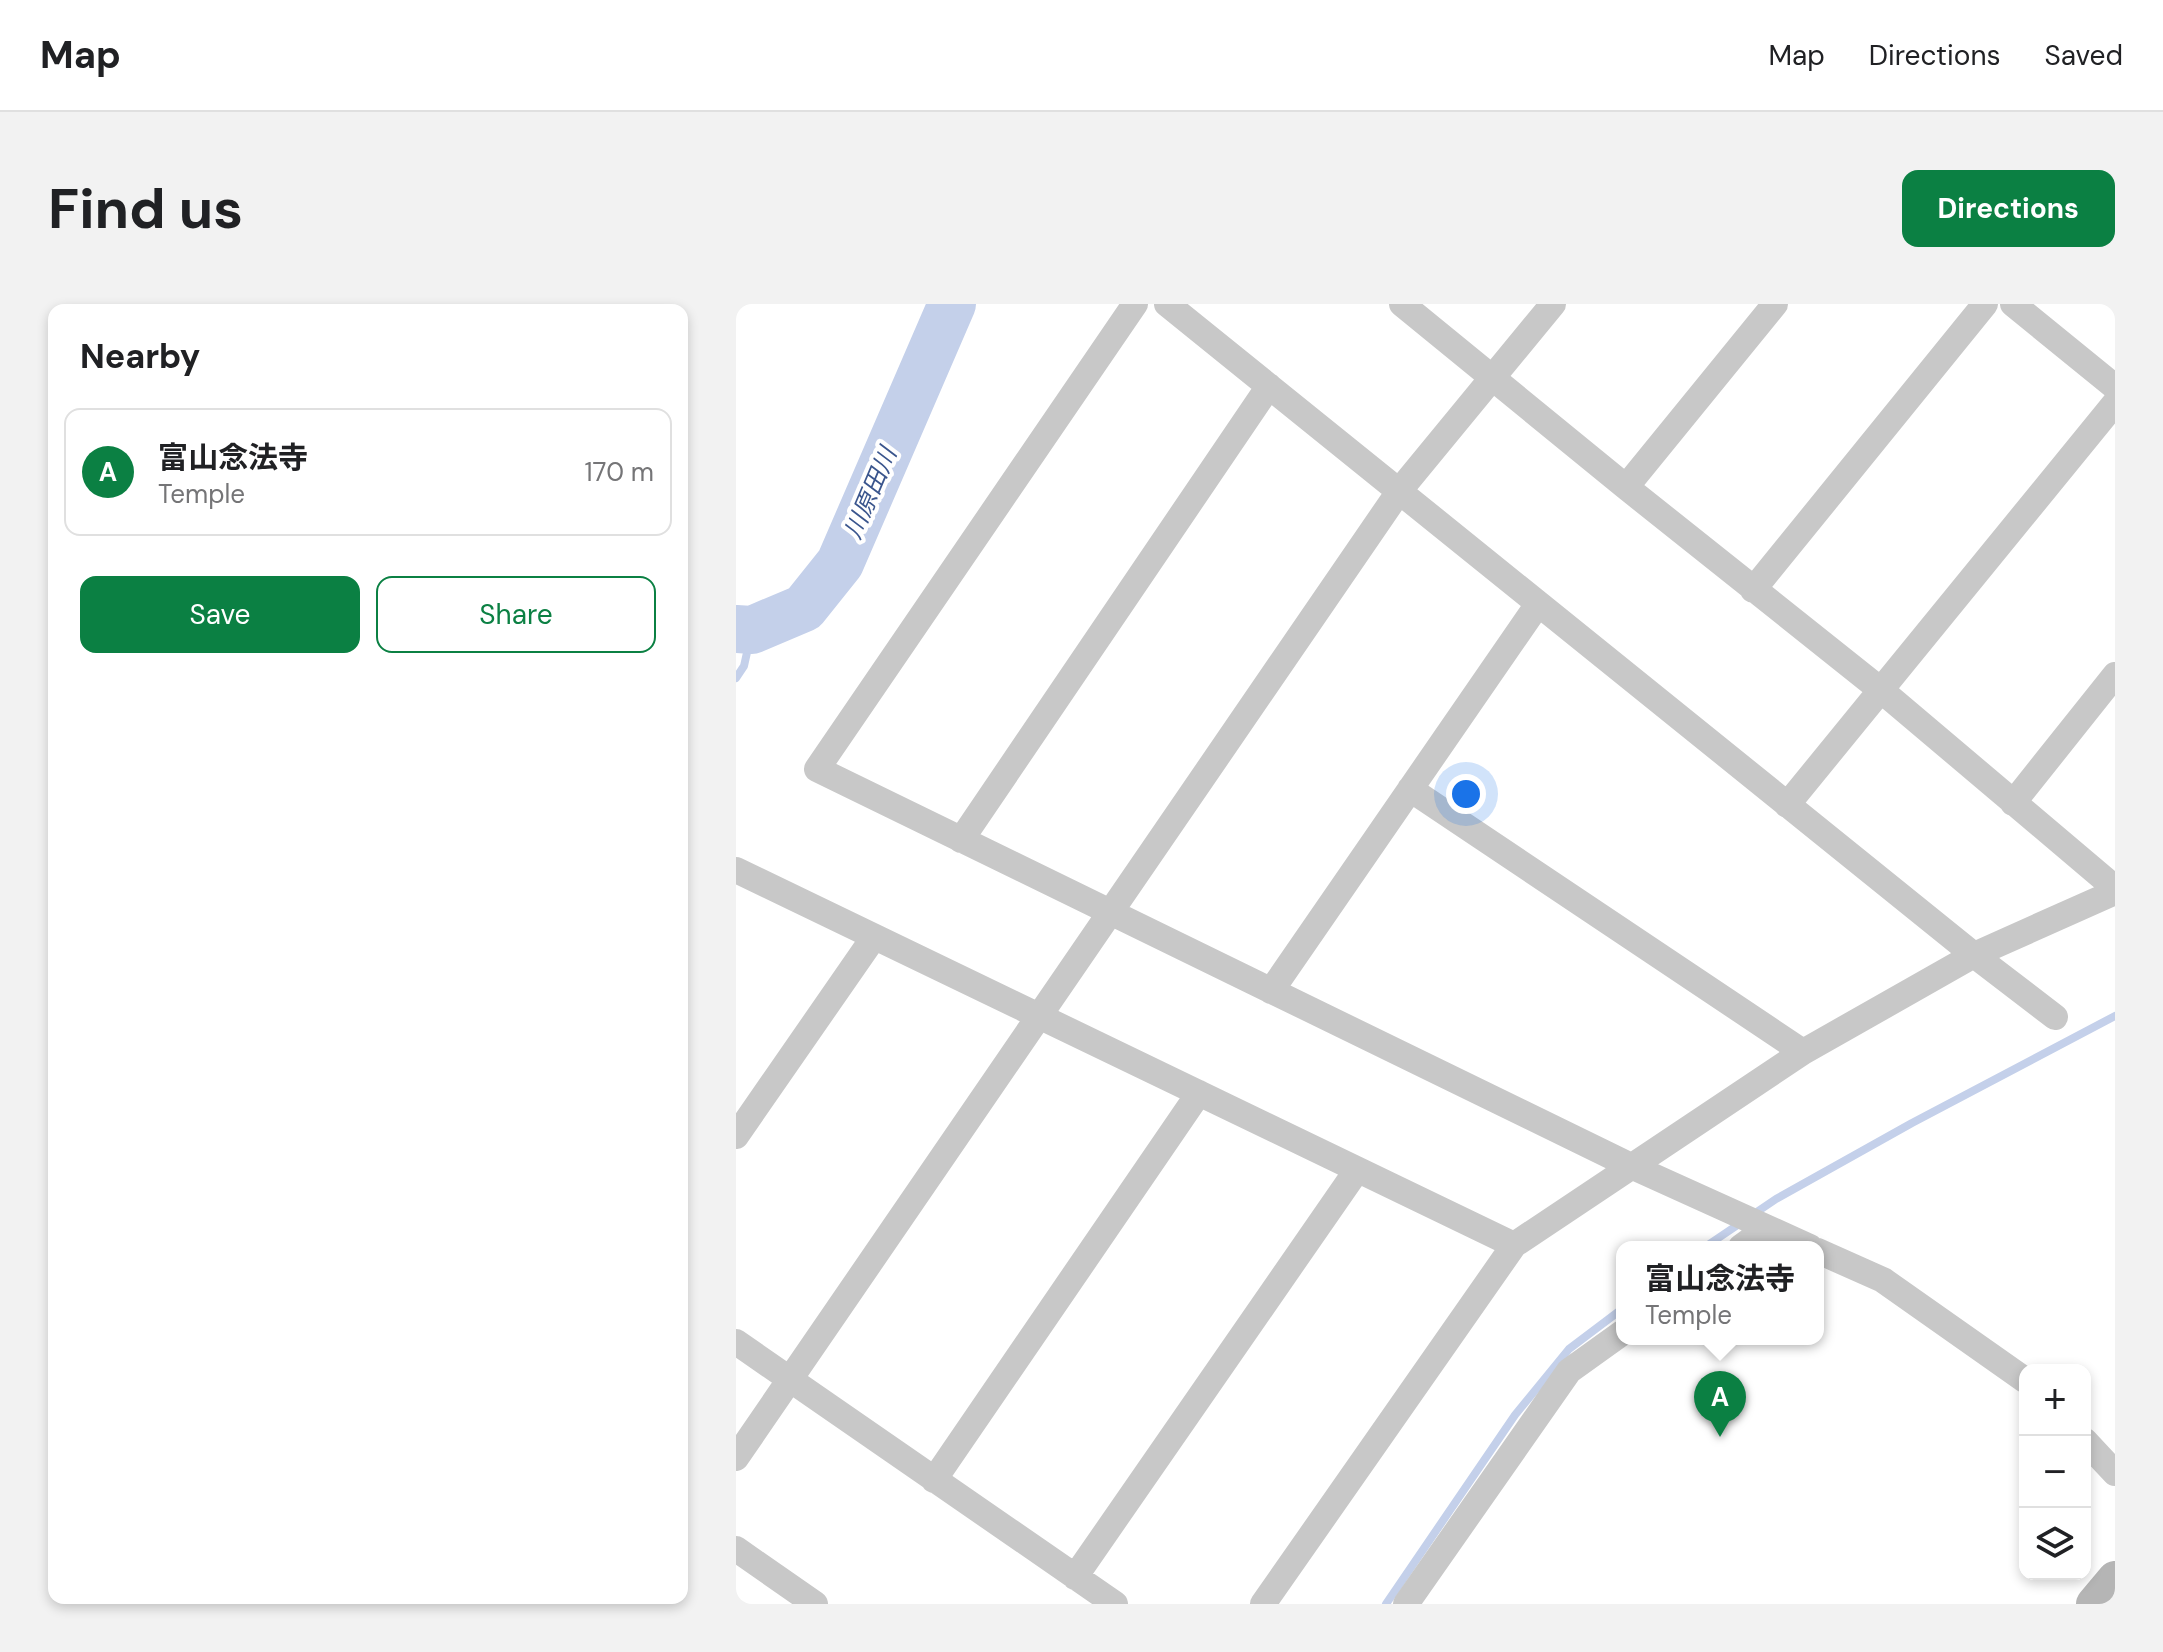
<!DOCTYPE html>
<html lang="en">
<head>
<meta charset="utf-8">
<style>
  body { margin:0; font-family:"DM Sans","Noto Sans JP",sans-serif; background:#f2f2f2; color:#202124 }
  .controls { position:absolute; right:24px; bottom:24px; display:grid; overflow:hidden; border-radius:16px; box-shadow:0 4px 12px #0003 }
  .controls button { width:72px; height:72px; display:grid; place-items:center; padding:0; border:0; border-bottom:2px solid #e0e0e0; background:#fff; color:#202124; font:40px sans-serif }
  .you { position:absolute; left:730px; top:490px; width:28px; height:28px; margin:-20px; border:6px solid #fff; border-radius:50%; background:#1a73e8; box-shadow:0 0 0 12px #1a73e833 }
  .badge { display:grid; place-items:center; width:52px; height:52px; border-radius:50%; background:#0b8043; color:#fff; font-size:26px; font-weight:700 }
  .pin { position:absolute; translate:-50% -66px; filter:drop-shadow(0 2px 4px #0008) }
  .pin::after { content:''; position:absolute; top:42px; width:28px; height:24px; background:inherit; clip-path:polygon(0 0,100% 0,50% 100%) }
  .popup { position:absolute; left:880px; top:937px; width:208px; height:104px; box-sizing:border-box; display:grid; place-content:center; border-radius:16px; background:#fff; filter:drop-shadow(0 2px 6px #0005); font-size:26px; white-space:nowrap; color:#757577 }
  .popup b { font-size:30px; color:#202124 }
  .popup::after { content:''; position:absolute; left:50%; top:100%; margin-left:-16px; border:16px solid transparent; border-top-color:#fff }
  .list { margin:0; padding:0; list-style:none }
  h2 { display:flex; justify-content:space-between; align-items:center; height:104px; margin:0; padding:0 32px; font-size:34px }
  h2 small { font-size:26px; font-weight:400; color:#757577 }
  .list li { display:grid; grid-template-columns:52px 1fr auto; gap:24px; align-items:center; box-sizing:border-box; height:128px; margin:0 16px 16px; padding:0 16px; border:2px solid #e0e0e0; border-radius:16px }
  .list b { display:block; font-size:30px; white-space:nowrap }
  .list p { margin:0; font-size:26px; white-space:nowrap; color:#757577 }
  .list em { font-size:26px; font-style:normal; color:#757577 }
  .actions { display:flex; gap:16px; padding:24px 32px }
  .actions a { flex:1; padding:18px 0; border:2px solid #0b8043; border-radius:16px; text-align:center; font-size:28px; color:#0b8043 }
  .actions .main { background:#0b8043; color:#fff }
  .icon { flex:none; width:44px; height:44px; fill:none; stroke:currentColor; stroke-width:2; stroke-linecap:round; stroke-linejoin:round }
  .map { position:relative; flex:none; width:1379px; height:1300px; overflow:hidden; border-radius:16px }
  header { display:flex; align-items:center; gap:48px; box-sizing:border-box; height:112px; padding:0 40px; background:#fff; border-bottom:2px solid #e0e0e0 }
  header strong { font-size:38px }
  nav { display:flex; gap:44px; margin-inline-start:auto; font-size:28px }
  .intro { display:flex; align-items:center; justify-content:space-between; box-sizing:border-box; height:192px; padding:0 48px }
  h1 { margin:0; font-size:56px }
  .button { padding:20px 36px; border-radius:16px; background:#0b8043; color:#fff; font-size:28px; font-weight:700 }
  main { display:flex; gap:48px; padding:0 48px }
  aside { flex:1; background:#fff; border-radius:16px; box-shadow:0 4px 12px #0003 }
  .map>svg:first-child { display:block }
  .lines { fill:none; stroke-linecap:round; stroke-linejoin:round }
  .stream { stroke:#c4d0ea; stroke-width:8 }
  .river { stroke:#c4d0ea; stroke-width:48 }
  .street { stroke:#c8c8c8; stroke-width:26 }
  .secondary { stroke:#b5b5b5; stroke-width:36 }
  .labels { text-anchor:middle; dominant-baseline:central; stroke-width:8; stroke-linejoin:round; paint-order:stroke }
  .water-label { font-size:24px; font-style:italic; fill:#3a558d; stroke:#fff }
</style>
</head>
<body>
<header>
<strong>Map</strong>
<nav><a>Map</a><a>Directions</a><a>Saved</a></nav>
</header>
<div class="intro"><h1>Find us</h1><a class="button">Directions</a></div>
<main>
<aside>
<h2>Nearby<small></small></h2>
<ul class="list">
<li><span class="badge">A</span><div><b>富山念法寺</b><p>Temple</p></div><em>170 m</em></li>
</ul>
<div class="actions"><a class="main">Save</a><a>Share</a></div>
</aside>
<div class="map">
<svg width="1379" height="1300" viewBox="0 0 1379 1300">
  <rect width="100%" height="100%" fill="#fff"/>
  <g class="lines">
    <path class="stream" d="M0 374 8 362 16 326
      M969 943 1040 895 1176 819 1379 712
      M650 1300 779 1111 833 1045 886 1005"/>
    <path class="river" d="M0 325 16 326 68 304 104 259 216 0"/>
    <path class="street" d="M399 0 81 465 897 863 1074 943
      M431 0 1238 651 1319 713
      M666 0 890 183 1146 387 1379 584
      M1277 0 1379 83
      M890 183 1039 0
      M1017 286 1249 0
      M674 485 1067 748
      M1277 499 1379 371
      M1051 501 1379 99
      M225 536 533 82
      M0 566 778 941
      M535 687 802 300
      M0 832 138 633
      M1005 943 1031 924
      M1082 947 1147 976 1289 1076
      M0 1038 379 1300
      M1349 1137 1379 1169
      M0 1154 664 186 817 0
      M198 1176 463 789
      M0 1245 79 1300
      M339 1273 621 866
      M527 1300 778 941 1067 748 1238 651 1379 588
      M670 1300 833 1067 886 1029"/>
    <path class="secondary" d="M1358 1300 1379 1275"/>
  </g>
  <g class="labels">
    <g class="water-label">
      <text transform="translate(134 189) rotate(-67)">川原田川</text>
    </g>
  </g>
</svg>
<div class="controls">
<button>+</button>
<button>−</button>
<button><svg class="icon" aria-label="layers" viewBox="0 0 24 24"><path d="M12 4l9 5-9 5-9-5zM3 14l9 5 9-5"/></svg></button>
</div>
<div class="you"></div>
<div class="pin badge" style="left:984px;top:1133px">A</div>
<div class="popup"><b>富山念法寺</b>Temple</div>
</div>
</main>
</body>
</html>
